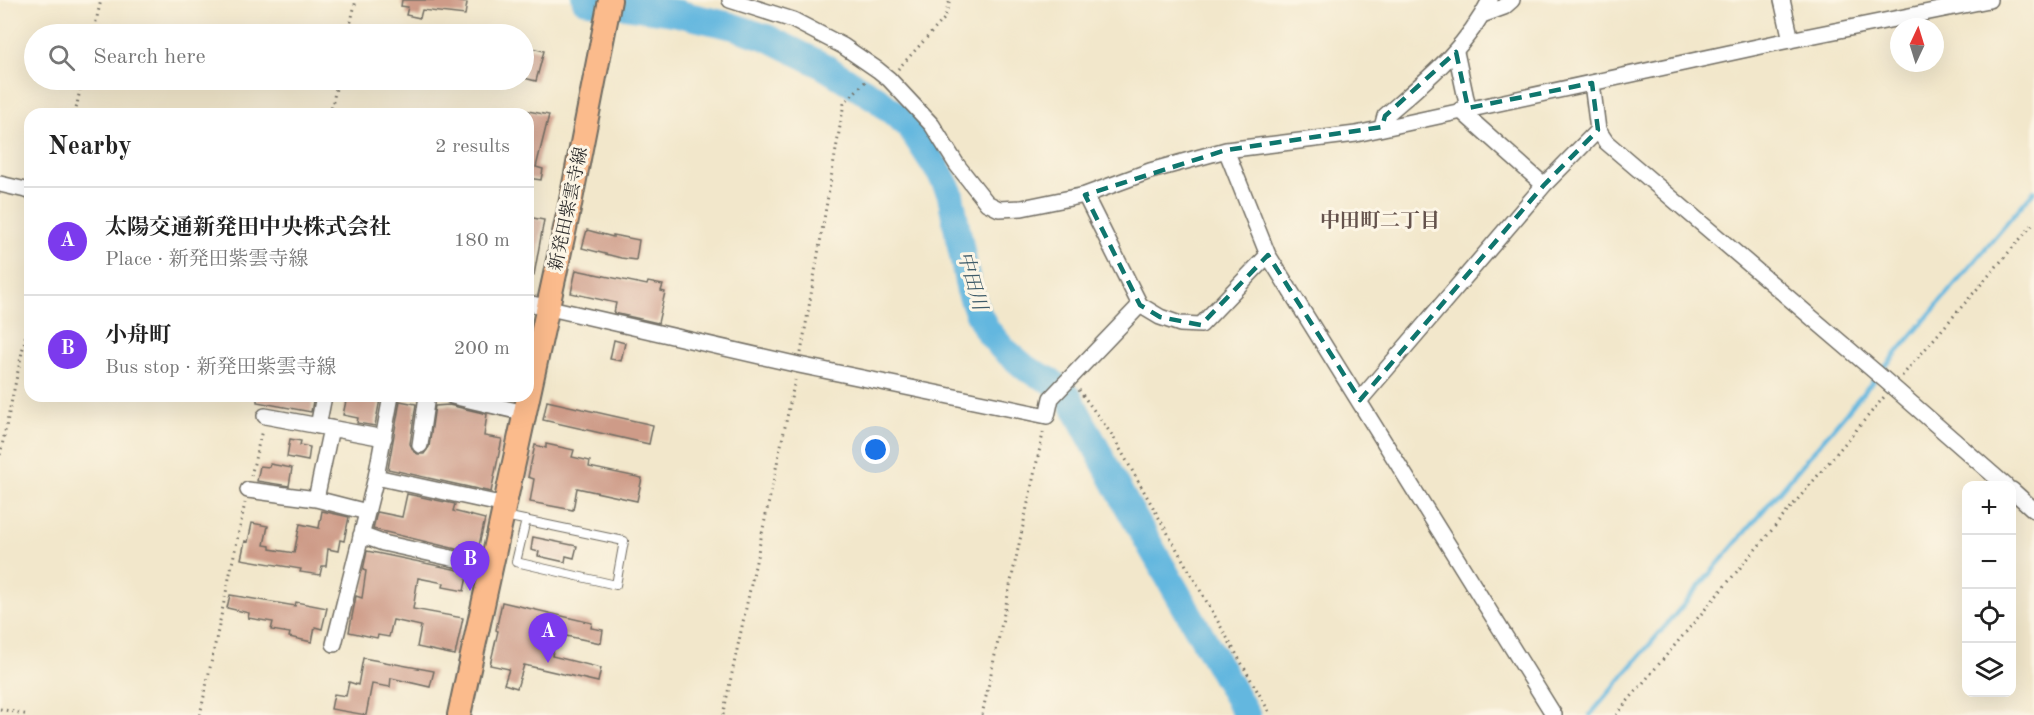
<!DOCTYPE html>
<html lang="en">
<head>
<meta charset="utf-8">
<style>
  body { margin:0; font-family:"Old Standard TT","Noto Serif JP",serif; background:#f6f6f6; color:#222 }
  .controls { position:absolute; right:18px; bottom:18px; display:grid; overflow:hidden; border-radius:12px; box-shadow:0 6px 24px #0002 }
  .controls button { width:54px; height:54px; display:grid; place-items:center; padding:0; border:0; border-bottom:2px solid #e0e0e0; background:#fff; color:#222; font:30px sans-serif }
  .compass { position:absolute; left:1890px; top:18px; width:54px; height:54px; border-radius:50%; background:#fff; box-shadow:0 6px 24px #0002; rotate:4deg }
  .you { position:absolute; left:876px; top:450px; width:21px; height:21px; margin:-15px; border:4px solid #fff; border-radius:50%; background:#1a73e8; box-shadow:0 0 0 9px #1a73e833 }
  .badge { display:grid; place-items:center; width:39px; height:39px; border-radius:50%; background:#7c3aed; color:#fff; font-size:20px; font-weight:700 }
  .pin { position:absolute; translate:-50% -50px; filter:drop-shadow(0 2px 3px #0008) }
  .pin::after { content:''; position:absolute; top:32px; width:21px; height:18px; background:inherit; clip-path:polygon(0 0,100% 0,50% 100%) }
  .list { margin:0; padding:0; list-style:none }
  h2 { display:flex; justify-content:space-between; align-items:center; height:78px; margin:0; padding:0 24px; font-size:26px }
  h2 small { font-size:20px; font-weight:400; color:#767676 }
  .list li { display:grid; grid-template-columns:39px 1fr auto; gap:18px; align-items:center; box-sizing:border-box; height:108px; padding:0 24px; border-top:2px solid #e0e0e0 }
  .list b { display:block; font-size:22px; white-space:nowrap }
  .list p { margin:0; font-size:20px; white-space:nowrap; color:#767676 }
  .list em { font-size:20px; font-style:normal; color:#767676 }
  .icon { flex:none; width:33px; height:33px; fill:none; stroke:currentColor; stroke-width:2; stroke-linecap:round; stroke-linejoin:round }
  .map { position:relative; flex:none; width:2034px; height:715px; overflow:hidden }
  .search { position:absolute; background:#fff; box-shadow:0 6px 24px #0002; left:24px; top:24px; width:510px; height:66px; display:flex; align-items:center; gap:15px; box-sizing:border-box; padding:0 21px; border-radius:33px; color:#767676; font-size:22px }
  .panel { position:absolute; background:#fff; box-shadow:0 6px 24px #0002; left:24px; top:108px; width:510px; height:294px; border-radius:18px }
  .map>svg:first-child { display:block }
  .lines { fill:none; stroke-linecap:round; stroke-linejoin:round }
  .stream { stroke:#64b7df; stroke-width:4.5 }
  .river { stroke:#64b7df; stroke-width:27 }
  .building { fill:#ce9b88 }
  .service-casing { stroke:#716d63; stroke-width:10 }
  .minor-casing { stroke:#716d63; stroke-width:18 }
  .primary-casing { stroke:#716d63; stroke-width:26 }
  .path { stroke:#716d63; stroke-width:3; stroke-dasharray:1.5 4.5; stroke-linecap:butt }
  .service { stroke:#fff; stroke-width:8 }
  .minor { stroke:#fff; stroke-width:15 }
  .primary { stroke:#fbbb8c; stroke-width:22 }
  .marked { fill:none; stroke:#0f766e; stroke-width:4.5; stroke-dasharray:12 8; stroke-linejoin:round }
  .labels { text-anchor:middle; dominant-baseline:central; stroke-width:6; stroke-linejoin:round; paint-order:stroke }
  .street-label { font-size:18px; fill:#2b2b2b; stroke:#fcf5e5 }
  .neighbourhood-label { font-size:20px; font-weight:bold; fill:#64524c; stroke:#fcf5e5 }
  .water-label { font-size:20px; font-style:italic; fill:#3f5c6a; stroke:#fcf5e5 }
</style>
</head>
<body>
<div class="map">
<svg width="2034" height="715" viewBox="0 0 2034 715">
  <rect width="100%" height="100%" fill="#fcf5e5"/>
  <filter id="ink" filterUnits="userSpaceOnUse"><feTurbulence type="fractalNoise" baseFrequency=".0167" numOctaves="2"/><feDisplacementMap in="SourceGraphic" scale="12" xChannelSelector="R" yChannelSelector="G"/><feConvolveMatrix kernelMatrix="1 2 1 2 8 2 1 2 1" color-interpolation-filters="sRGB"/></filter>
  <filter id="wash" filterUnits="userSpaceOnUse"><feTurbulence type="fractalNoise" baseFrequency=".008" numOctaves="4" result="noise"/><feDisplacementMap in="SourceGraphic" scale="24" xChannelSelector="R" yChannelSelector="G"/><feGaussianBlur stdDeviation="1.35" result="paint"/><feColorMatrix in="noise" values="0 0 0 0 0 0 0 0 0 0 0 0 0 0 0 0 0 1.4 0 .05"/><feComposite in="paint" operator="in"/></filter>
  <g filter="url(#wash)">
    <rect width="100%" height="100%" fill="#f2e7cb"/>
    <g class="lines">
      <path class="stream" d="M1590 715 2034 191"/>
      <path class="river" d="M585 0 676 13 732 26 768 38 820 64 877 99 909 126 941 175 950 193 969 289 978 313 987 330 1002 348 1027 369 1051 381 1069 397 1124 500 1247 715"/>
    </g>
    <g id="blocks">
      <path class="building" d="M402 0H449L467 3 465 15 422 10 420 18 406 15 408 7 401 6Z
        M524 46 544 51 536 81 524 78Z
        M528 111 549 115 536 167 543 169 541 180 528 178Z
        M528 217 544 220 534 275 528 274Z
        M587 230 613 237V235L639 240 636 260 621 258 582 248Z
        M576 270 647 285 648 282 663 285 661 291 665 292 658 323 614 313 616 303 571 293Z
        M614 340 625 343 621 361 610 359Z
        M257 396H314L311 412 257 402Z
        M347 396H373L372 398 380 399 375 426 357 423 358 418 343 415Z
        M400 401 416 404 410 444 414 452 418 454H424L429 447 435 406 449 405 487 414 484 436 502 439 491 492 388 469Z
        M547 401 653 425 649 444 543 420Z
        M290 439 301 441 300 445 310 447 308 461 287 457Z
        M546 444 574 450 572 457 590 461 589 467 642 478 637 501 577 488 573 510 530 502 534 479 528 477 535 445 546 448Z
        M270 464 292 468 289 486 257 481 260 466 269 467Z
        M407 494 455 504 453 511 485 519 477 554 373 529 377 512 402 517Z
        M322 511 349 517 344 541 340 540 338 551 328 549 326 566H322L320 575 300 572 301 569 241 559 245 541 248 542 252 523 268 526 264 545 270 546V549L294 553 300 524 319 528Z
        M533 537 577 546 574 558 566 556 565 562 538 556 539 552 531 550Z
        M367 551 468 572 464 591 443 587 444 583 418 578 413 609 463 618 455 655 417 647 421 626 393 620 389 637 378 635 377 638 349 632 356 596 362 598 366 571 363 570Z
        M230 595 295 606 296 602 327 608 322 629 315 627 312 642 289 637 290 633 271 630 273 622 248 618 249 613 227 608Z
        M502 602 592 623 591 628 603 630 601 643 556 634 552 656 601 668 598 682 524 665 517 688 504 684 509 669 490 665 498 631 496 630Z
        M363 658 434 671 430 687 391 678 390 687 372 684 366 715 331 709 334 694 346 696 349 682 358 685Z"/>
    </g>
  </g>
  <g filter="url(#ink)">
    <use href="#blocks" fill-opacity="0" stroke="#716d63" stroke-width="1.5"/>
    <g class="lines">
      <g class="service-casing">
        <path id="service" d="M505 516 624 541 616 585 516 562 526 520"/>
      </g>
      <g class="minor-casing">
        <path id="minor" d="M730 0 793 20 843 46 878 70 889 79 932 125 957 165 987 203 999 209 1022 208 1085 195 1150 171 1226 150 1356 134 1780 42 1989 0
          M1782 0 1791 40
          M1482 15 1504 7 1512 0
          M1456 52 1468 108
          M1592 83 1598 130 1606 142 1886 381 2006 486
          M1460 110 1544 185
          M1382 127 1385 116C1426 80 1465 50 1490 0
          M1226 150 1268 255 1554 715
          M0 184 30 191
          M1085 195 1140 305 1160 317 1180 324 1201 325 1268 255
          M528 303 799 365 1047 416 1051 398 1140 305
          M452 396 525 413
          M1360 400 1544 185 1598 130
          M265 416 384 438
          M318 426 324 396
          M420 445 427 396
          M376 477 505 505
          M248 490 316 499 367 512
          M2012 490 2034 510
          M316 499 331 428
          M361 535 383 543 492 567
          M334 644 376 477 391 396"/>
      </g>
      <g class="primary-casing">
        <path id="primary" d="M459 715 569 210 610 0"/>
      </g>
      <path class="path" d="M93 34 101 0
        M348 34 356 0
        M898 69 944 19 950 0
        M75 114 82 80
        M330 114 338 80
        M801 353 844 103 868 79
        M1902 376 2034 223
        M1079 390 1112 435 1271 715
        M0 455 30 315
        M251 476 262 430
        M0 709 29 715
        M200 715 245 503
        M723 715 795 380
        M982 715 1044 429
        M1616 715 1884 397"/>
      <use href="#service" class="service"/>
      <use href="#minor" class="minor"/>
      <use href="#primary" class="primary"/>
    </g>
  </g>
  <path class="marked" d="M1456 52 1468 108 1592 83 1598 130 1544 185 1360 400 1268 255 1201 325 1160 317 1140 305 1085 195 1226 150 1382 127 1385 116Z"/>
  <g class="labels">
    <g class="street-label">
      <text transform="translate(569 209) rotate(-78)">新発田紫雲寺線</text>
    </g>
    <g class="neighbourhood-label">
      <text x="1380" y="222">中田町二丁目</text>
    </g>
    <g class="water-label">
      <text transform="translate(971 281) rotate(74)">中田川</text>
    </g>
  </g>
</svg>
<div class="controls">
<button>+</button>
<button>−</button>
<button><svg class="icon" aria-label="locate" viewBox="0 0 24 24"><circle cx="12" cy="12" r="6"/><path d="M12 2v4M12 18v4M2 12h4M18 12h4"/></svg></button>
<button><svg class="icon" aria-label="layers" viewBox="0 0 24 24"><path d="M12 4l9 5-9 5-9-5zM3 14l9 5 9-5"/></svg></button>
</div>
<svg class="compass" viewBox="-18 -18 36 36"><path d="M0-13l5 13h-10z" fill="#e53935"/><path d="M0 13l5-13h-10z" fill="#767676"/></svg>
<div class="you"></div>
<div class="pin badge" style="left:548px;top:663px">A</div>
<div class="pin badge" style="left:470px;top:591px">B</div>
<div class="search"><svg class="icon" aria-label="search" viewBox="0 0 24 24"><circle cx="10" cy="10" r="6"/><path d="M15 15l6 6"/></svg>Search here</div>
<section class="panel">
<h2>Nearby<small>2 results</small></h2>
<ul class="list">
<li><span class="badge">A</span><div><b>太陽交通新発田中央株式会社</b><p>Place · 新発田紫雲寺線</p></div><em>180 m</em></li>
<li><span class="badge">B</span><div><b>小舟町</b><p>Bus stop · 新発田紫雲寺線</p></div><em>200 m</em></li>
</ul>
</section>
</div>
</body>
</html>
